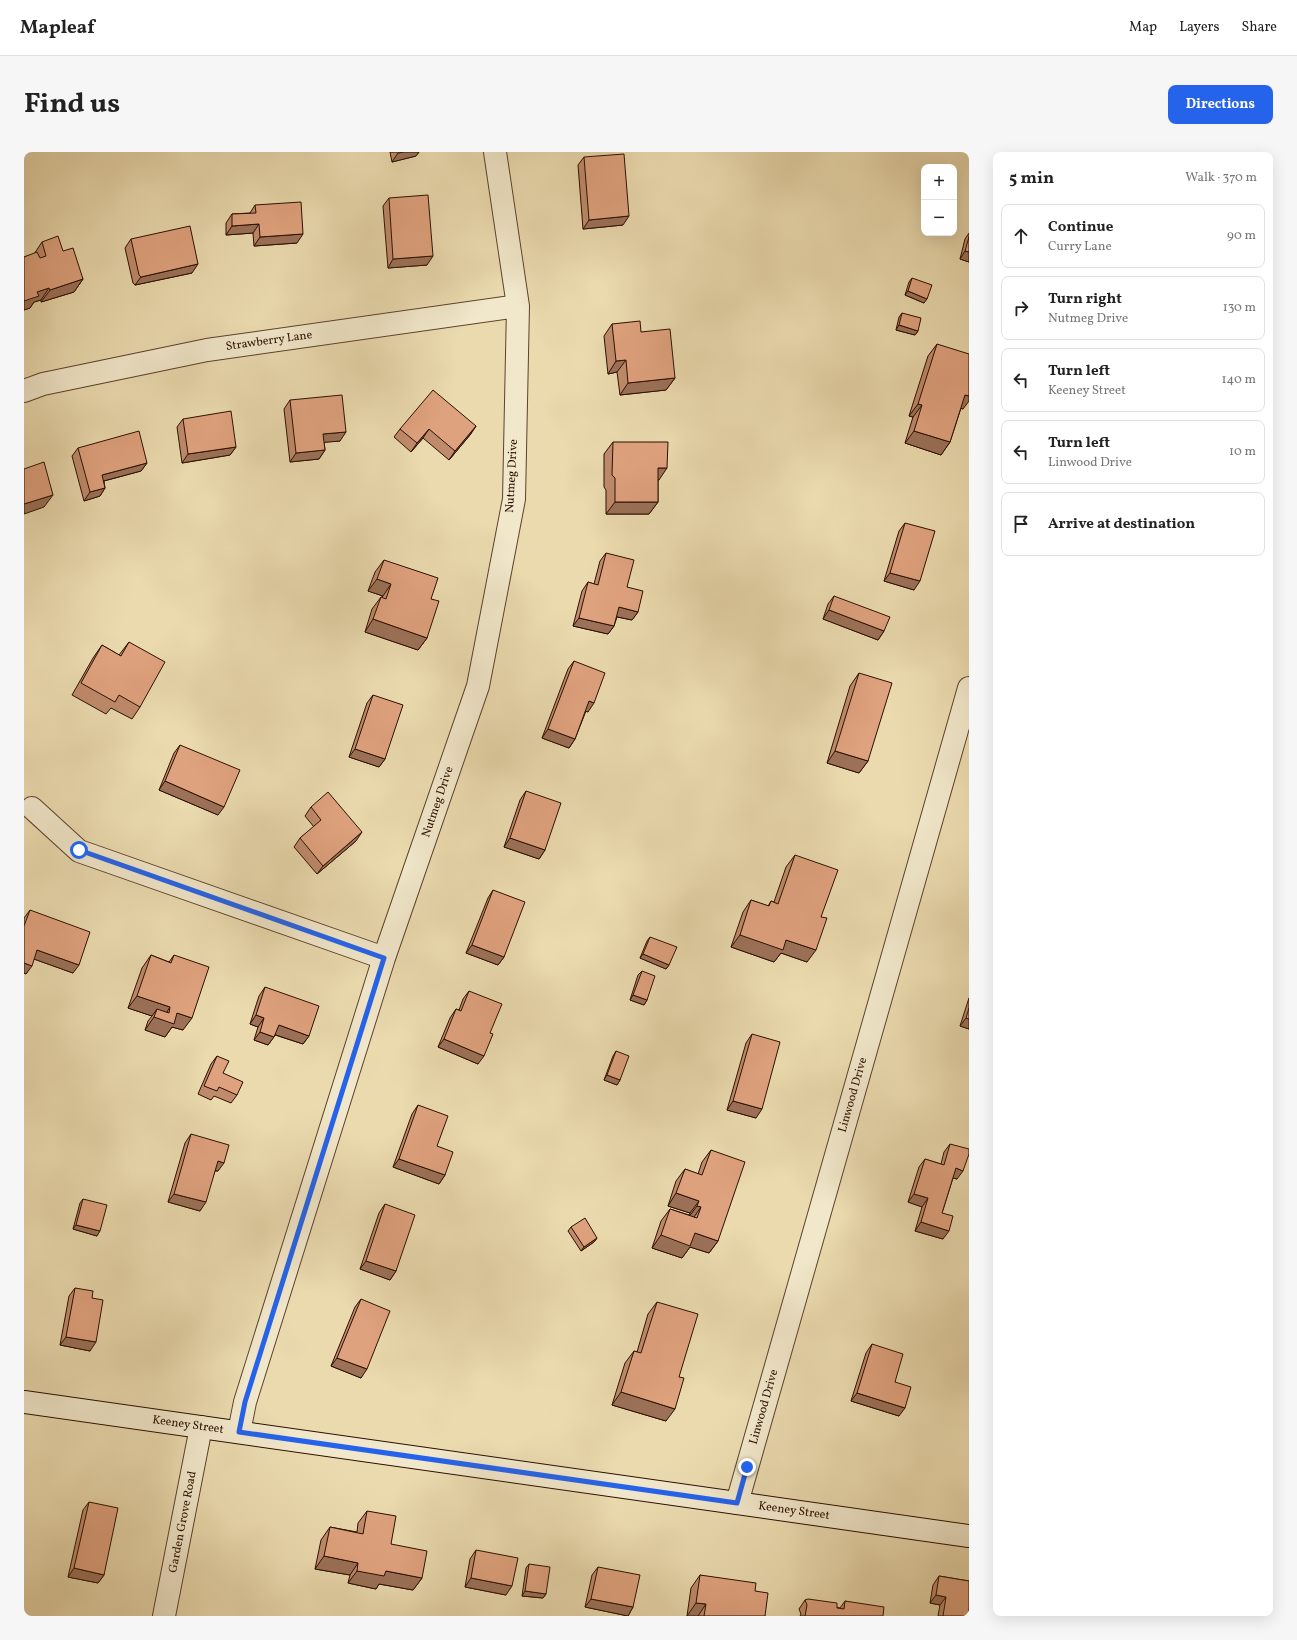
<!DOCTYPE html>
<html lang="en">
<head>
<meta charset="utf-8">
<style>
  body { margin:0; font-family:Vollkorn,serif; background:#f6f6f6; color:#222 }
  .controls { position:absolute; right:12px; top:12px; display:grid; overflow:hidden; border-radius:8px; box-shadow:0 4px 16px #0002 }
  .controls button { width:36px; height:36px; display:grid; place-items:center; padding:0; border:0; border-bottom:1px solid #e0e0e0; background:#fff; color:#222; font:20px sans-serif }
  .stop { position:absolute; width:12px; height:12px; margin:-9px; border:3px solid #2563eb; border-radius:50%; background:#fff }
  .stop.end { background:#2563eb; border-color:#fff; box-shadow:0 1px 4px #0008 }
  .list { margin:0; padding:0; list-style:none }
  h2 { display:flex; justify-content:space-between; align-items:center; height:52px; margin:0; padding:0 16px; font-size:17px }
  h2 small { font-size:13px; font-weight:400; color:#767676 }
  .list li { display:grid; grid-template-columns:26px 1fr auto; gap:12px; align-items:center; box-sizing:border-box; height:64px; margin:0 8px 8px; padding:0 8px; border:1px solid #e0e0e0; border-radius:8px }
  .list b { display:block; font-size:15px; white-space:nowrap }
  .list p { margin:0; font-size:13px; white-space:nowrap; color:#767676 }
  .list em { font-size:13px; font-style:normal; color:#767676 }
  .icon { flex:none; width:22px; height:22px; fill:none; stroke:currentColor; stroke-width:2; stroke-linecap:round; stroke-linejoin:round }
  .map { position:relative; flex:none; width:945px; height:1464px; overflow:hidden; border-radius:8px }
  header { display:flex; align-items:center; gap:24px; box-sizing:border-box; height:56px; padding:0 20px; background:#fff; border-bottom:1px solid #e0e0e0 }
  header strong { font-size:19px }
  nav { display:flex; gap:22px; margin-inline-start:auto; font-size:14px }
  .intro { display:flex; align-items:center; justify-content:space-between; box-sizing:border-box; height:96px; padding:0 24px }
  h1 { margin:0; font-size:28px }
  .button { padding:10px 18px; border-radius:8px; background:#2563eb; color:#fff; font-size:14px; font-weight:700 }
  main { display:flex; gap:24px; padding:0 24px }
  aside { flex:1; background:#fff; border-radius:8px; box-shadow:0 4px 16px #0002 }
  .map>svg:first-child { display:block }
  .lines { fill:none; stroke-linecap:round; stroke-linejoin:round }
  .minor-casing { stroke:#5b422c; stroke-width:24 }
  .secondary-casing { stroke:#2b0f00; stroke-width:24 }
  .minor { stroke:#f1e7ca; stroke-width:22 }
  .secondary { stroke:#f1e7ca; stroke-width:22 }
  .wall { fill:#c08b6c; stroke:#2b0f00 }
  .shaded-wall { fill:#9c7158; stroke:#2b0f00 }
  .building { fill:#dfa27e; stroke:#2b0f00 }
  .route { stroke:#2563eb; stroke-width:5 }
  .labels { text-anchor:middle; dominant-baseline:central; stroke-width:3; stroke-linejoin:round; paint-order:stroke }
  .street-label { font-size:12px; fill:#2b0f00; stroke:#f1e7ca }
</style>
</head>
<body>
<header>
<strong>Mapleaf</strong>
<nav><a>Map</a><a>Layers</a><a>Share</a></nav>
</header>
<div class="intro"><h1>Find us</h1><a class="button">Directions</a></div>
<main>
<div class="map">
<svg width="945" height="1464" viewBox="0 0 945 1464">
  <rect width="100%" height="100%" fill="#eadaae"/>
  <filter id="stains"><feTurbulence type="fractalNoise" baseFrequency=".005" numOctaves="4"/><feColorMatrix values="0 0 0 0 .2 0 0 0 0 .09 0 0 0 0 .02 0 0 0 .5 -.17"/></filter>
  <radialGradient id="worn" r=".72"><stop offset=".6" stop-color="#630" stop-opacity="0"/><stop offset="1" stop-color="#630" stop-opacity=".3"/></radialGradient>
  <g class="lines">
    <g class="minor-casing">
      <path id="minor" d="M0 239 19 232 183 198 494 154
        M8 656 55 699 360 806
        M215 1280 221 1250 360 806 454 534 490 347 494 154 471 0
        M713 1351 945 536
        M140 1464 177 1275"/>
    </g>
    <g class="secondary-casing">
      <path id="secondary" d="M0 1250 945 1384"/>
    </g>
    <use href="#minor" class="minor"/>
    <use href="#secondary" class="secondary"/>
  </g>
  <path class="wall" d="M366 0H395L392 4 368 10Z
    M560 5 599 73 559 77 554 13Z
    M365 46 403 113 364 116 359 54Z
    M231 53 273 91 230 94 229 81 202 83V71L208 62 226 61Z
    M945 81V110L936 107 941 87Z
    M107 87 168 121 111 133 109 131 101 96Z
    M18 90 39 99 59 127 50 140 17 150V148L10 150 6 156 0 158V105L10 102Z
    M888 126 900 151 881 143 885 130Z
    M878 161 894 179 891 183 872 178 875 165Z
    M588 172 617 180 651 226 642 238 596 243 593 220 584 222 580 184Z
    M913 192 939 257 937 256 926 290 917 303 881 291 889 265 885 264 904 204Z
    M266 248 316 289 300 290 301 298 295 307 266 310 260 257Z
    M159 267 212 295 206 303 158 311 153 275Z
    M452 274 446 283 425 308 399 286 387 300 370 285 376 277Z
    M589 290 635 328H634V350L625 362H582V338L580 335V302Z
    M54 296 123 311 117 319 80 329 81 336 76 344 60 349 48 304Z
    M881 371 890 438 860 429 875 379Z
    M582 401 603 435 614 460 608 468 593 465 590 474 584 482 549 474 558 439 564 430 570 432 576 409Z
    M360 408 407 447 403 486 394 498 341 480 348 457 357 445H358L359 444 344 439 351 420Z
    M810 444 860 479 854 488 799 467 804 452Z
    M105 490 116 555 108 567 87 556 82 562 48 543 69 506 78 493 95 503Z
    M550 509 564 560 562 559 551 587 545 596 518 586 544 517Z
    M835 521 844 609 835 621 803 611 826 534Z
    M349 543 361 607 355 615 325 605 343 551Z
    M156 593 194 663 135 638 150 601Z
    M502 639 521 698 515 707 480 695 496 648Z
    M287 655 332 689 293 722 270 695 276 686 290 675 281 664Z
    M771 703 797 765 783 810 757 801 750 810 707 795 719 760 727 748 744 754 747 749 750 750 762 715Z
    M469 738 480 805 474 813 442 801 464 746Z
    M6 758 49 821 10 807 2 822 0 821V766Z
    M626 785 645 813 642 817 616 806 623 789Z
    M127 803 145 810 150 803 159 878 148 875 141 885 121 878 124 869 128 864 104 856 118 816Z
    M618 819 623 848 620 853 606 848 614 823Z
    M241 835 285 884 279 892 251 883 244 893 230 888 234 875 226 872 235 844Z
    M445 839 466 881 454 912 414 895 426 866 432 857 435 858 439 847Z
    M945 846V877L936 874Z
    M728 882 732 966 703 958 722 891Z
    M592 899 596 928 593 933 580 928 589 904Z
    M193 904 199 921 213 943 207 951 190 944 187 948 174 942 187 912Z
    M394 953 413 994 421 1023 415 1032 369 1015 388 962Z
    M167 982 194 1019H191L176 1059 144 1050 161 991Z
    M926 992 933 1027 929 1026 918 1061 919 1087 891 1079 898 1055 884 1050 895 1015 901 1007 917 1012 920 1000Z
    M687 998 694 1089 685 1101 666 1095 658 1106 628 1096 637 1069 646 1057 665 1063 666 1061 644 1054 652 1029 661 1017 674 1022 678 1010Z
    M59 1047 73 1084 49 1077 56 1051Z
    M361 1052 372 1119 366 1128 336 1117 355 1061Z
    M547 1075 573 1086 570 1090 557 1099 544 1079Z
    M51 1136 68 1146 66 1199 36 1193 45 1144Z
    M337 1147V1226L307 1214 331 1155Z
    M633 1150 655 1225 642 1269 588 1253 601 1211 610 1199 613 1200 624 1162Z
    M848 1192 871 1230 875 1264 827 1249 842 1201Z
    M65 1350 80 1423 74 1431 44 1425 59 1358Z
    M343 1359 367 1392 398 1426 389 1438 355 1432 352 1437 324 1431 326 1423 291 1417 297 1388 306 1375 333 1380 334 1371Z
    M452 1398 482 1443 441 1435 446 1407Z
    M505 1412 522 1442 519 1446 498 1444 502 1416Z
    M574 1415 609 1455 604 1464 561 1455 568 1423Z
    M676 1423 731 1439 741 1464H663L667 1436Z
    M915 1424 945 1429V1458L944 1464H914L916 1453 906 1451 909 1433Z
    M781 1448 816 1456 821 1449 859 1464H776L777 1462 775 1457Z"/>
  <path class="shaded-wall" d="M380 0H395L392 4 368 10 374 1Z
    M605 64 599 73 559 77 565 68Z
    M235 72 229 81 202 83 208 74Z
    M279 82 273 91 230 94 236 85Z
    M941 99 945 100V110L936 107Z
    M409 104 403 113 364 116 369 107Z
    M174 112 168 121 111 133 117 125Z
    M59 127 50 140 17 150 26 138Z
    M25 136 17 148 10 150 6 156 0 158V149L13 140Z
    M884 139 903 147 900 151 881 143Z
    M875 173 894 179 891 183 872 178Z
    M602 208 593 220 584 222 592 209Z
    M651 226 642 238 596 243 604 231Z
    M941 243 945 244V249L939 257 932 255Z
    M894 252 898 253 889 265 885 264Z
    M452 274 446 283 425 308 431 299Z
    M405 277 399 286 387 300 393 291Z
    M890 279 926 290 917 303 881 291Z
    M322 280 316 289 293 291 299 282Z
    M212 295 206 303 158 311 164 302Z
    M301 298 295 307 266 310 272 301Z
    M123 311 117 319 72 331 78 323Z
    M634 316H643L635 328H626Z
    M81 336 76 344 60 349 66 340Z
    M29 343 20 355 0 362V352Z
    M591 350H634L625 362H582Z
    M866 421 896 429 890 438 860 429Z
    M353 427 367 432 359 444 344 439Z
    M595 455 614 460 608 468 589 464Z
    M805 458 860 479 854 488 799 467Z
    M555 466 590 474 584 482 549 474Z
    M349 467 403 486 394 498 341 480Z
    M565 549 570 551 564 560 559 558Z
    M524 577 551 587 545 596 518 586Z
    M331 597 361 607 355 615 325 605Z
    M811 599 844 609 835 621 803 611Z
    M141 629 200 655 194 663 135 638Z
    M338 680 332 689 293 722 299 714Z
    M486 686 521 698 515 707 480 695Z
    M716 783 762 788 792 798 783 810 757 801 750 810 707 795Z
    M448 793 480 805 474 813 442 801Z
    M13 798 55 813 49 821 7 806Z
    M619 802 645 813 642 817 616 806Z
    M0 811 8 814 2 822 0 821Z
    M609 843 623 848 620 853 606 848Z
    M113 844 146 855 138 868 133 857 128 864 104 856Z
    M153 861 168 866 159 878 148 875 141 885 121 878 130 865Z
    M232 863 240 866 234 875 226 872Z
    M942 866 945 867V877L936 874Z
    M255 873 285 884 279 892 249 882Z
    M236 880 250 885 244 893 230 888Z
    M420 887 460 904 454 912 414 895Z
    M583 923 596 928 593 933 580 928Z
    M709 949 738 957 732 966 703 958Z
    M375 1007 421 1023 415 1032 369 1015Z
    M194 1009 200 1011 194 1019 188 1018Z
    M932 1016 939 1019 933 1027 926 1025Z
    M652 1041 675 1049 666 1061 644 1054Z
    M150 1042 182 1050 176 1059 144 1050Z
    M890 1042 904 1046 898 1055 884 1050Z
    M673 1054 677 1055 668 1068 664 1066Z
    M897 1070 925 1079 919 1087 891 1079Z
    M52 1073 76 1079 73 1084 49 1077Z
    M671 1081 694 1089 685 1101 666 1095 658 1106 628 1096 637 1083Z
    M573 1086 570 1090 557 1099 560 1095Z
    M342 1109 372 1119 366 1128 336 1117Z
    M42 1185 72 1190 66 1199 36 1193Z
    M313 1206 343 1217 337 1226 307 1214Z
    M597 1240 651 1257 642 1269 588 1253Z
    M833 1241 881 1256 875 1264 827 1249Z
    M300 1404 334 1411 326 1423 291 1417Z
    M50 1416 80 1423 74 1431 44 1425Z
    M333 1419H362L398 1426 389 1438 355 1432 352 1437 324 1431Z
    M447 1426 488 1434 482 1443 441 1435Z
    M501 1439 522 1442 519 1446 498 1444Z
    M912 1443 922 1445 916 1453 906 1451Z
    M567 1447 609 1455 604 1464 561 1455Z
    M672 1451 682 1452 674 1464H663Z"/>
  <path class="building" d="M600 2 605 64 565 68 560 5Z
    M404 43 409 104 369 107 365 46Z
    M277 50 279 82 236 85 235 72 208 74V62L232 61 231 53Z
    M166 74 174 112 117 125 115 123 107 87Z
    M34 84 39 99 49 96 59 127 26 138 25 136 13 140 15 144 0 149V105L13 100 16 106 22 104 18 90Z
    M945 85V100L941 99Z
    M888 126 908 133 903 147 884 139Z
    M878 161 897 166 894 179 875 173Z
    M616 169 617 180 646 177 651 226 604 231 602 208 592 209 588 172Z
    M913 192 945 202V244L941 243 926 290 890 279 898 253 894 252Z
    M409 238 452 274 431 299 405 277 393 291 376 277Z
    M318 243 322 280 299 282 301 298 272 301 266 248Z
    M207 259 212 295 164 302 159 267Z
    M115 279 123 311 78 323 81 336 66 340 54 296Z
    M589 290H644L643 316H634V350H591V326L588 323Z
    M20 310 29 343 0 352V317Z
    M881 371 911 379 896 429 866 421Z
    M582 401 610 408 603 435 619 439 614 460 595 455 590 474 555 466 564 430 574 433Z
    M360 408 414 426 407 447 415 449 403 486 349 467 357 445 362 447 367 432 353 427Z
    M810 444 866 465 860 479 805 458Z
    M105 490 141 510 116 555 95 543 91 550 57 531 78 493 97 504Z
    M550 509 581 521 570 551 565 549 551 587 524 577Z
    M835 521 868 531 844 609 811 599Z
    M349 543 379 553 361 607 331 597Z
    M156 593 216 618 200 655 141 629Z
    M502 639 537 651 521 698 486 686Z
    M304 640 338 680 299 714 276 686 297 668 287 655Z
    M771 703 814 718 797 765 803 766 792 798 762 788 759 798 716 783 727 748 745 754 747 749 754 752Z
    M469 738 501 750 480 805 448 793Z
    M6 758 66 780 55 813 13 798 8 814 0 811V774Z
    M626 785 653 795 645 813 619 802Z
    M127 803 147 811 150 803 185 815 168 866 153 861 150 872 130 865 133 857 145 861 146 855 113 844Z
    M618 819 631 824 623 848 609 843Z
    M241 835 295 854 285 884 255 873 250 885 236 880 240 866 232 863Z
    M445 839 478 852 466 881 469 882 460 904 420 887 432 857 437 859Z
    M945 856V867L942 866Z
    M728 882 756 890 738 957 709 949Z
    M592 899 605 904 596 928 583 923Z
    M193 904 205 909 199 921 219 930 213 943 195 935 193 939 180 934Z
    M394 953 424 964 413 994 429 1000 421 1023 375 1007Z
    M167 982 205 993 200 1011 194 1009 182 1050 150 1042Z
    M926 992 945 997V1002L939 1019 932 1016 918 1061 929 1064 925 1079 897 1070 904 1046 890 1042 901 1007 920 1013Z
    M687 998 721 1010 694 1089 671 1081 666 1094 637 1083 646 1057 673 1066 677 1055 673 1054 675 1049 652 1041 661 1017 678 1023Z
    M59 1047 83 1053 76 1079 52 1073Z
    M361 1052 391 1063 372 1119 342 1109Z
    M561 1066 573 1086 560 1095 547 1075Z
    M51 1136 69 1139 68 1146 79 1148 72 1190 42 1185Z
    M337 1147 366 1159 343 1217 313 1206Z
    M633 1150 674 1162 655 1225 660 1226 651 1257 597 1240 610 1199 617 1201Z
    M848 1192 879 1202 871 1230 887 1235 881 1256 833 1241Z
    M65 1350 94 1356 80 1423 50 1416Z
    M343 1359 372 1364 367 1392 403 1399 398 1426 362 1419 360 1424 333 1419 334 1411 300 1404 306 1375 339 1382Z
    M452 1398 494 1406 488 1434 447 1426Z
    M505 1412 526 1415 522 1442 501 1439Z
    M574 1415 616 1423 609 1455 567 1447Z
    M676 1423 732 1431 731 1439 744 1441 741 1464H680L682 1452 672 1451Z
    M915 1424 945 1429V1456L944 1464H919L922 1445 912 1443Z
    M784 1447 813 1451V1456L820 1457 821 1449 860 1455 859 1464H781L783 1453 781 1448Z"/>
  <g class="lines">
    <path class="route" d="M55 698 360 806 221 1250 215 1280 713 1351 723 1315"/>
  </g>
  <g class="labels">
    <g class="street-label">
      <text transform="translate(245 189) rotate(-8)">Strawberry Lane</text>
      <text transform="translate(488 324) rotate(-87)">Nutmeg Drive</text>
      <text transform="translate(414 650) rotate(-71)">Nutmeg Drive</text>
      <text transform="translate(829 943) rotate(-74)">Linwood Drive</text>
      <text transform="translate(740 1255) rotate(-74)">Linwood Drive</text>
      <text transform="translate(164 1273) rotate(8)">Keeney Street</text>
      <text transform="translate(770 1359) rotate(8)">Keeney Street</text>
      <text transform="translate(159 1370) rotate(-79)">Garden Grove Road</text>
    </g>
  </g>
  <rect width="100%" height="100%" filter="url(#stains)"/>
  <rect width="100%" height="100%" fill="url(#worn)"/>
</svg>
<div class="controls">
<button>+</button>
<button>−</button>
</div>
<div class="stop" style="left:55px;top:698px"></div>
<div class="stop end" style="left:723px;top:1315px"></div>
</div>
<aside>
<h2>5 min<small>Walk · 370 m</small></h2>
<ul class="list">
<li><svg class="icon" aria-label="ahead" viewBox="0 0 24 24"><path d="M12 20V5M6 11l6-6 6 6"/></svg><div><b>Continue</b><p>Curry Lane</p></div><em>90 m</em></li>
<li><svg class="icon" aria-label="right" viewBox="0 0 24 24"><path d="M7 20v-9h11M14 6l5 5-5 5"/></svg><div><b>Turn right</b><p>Nutmeg Drive</p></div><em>130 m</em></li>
<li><svg class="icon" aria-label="left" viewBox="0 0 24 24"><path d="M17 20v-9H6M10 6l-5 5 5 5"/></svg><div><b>Turn left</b><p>Keeney Street</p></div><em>140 m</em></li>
<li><svg class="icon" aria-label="left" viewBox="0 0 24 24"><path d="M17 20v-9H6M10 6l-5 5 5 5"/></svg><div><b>Turn left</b><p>Linwood Drive</p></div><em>10 m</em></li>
<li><svg class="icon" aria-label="arrive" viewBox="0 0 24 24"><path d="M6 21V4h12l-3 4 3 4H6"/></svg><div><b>Arrive at destination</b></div></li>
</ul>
</aside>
</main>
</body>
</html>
